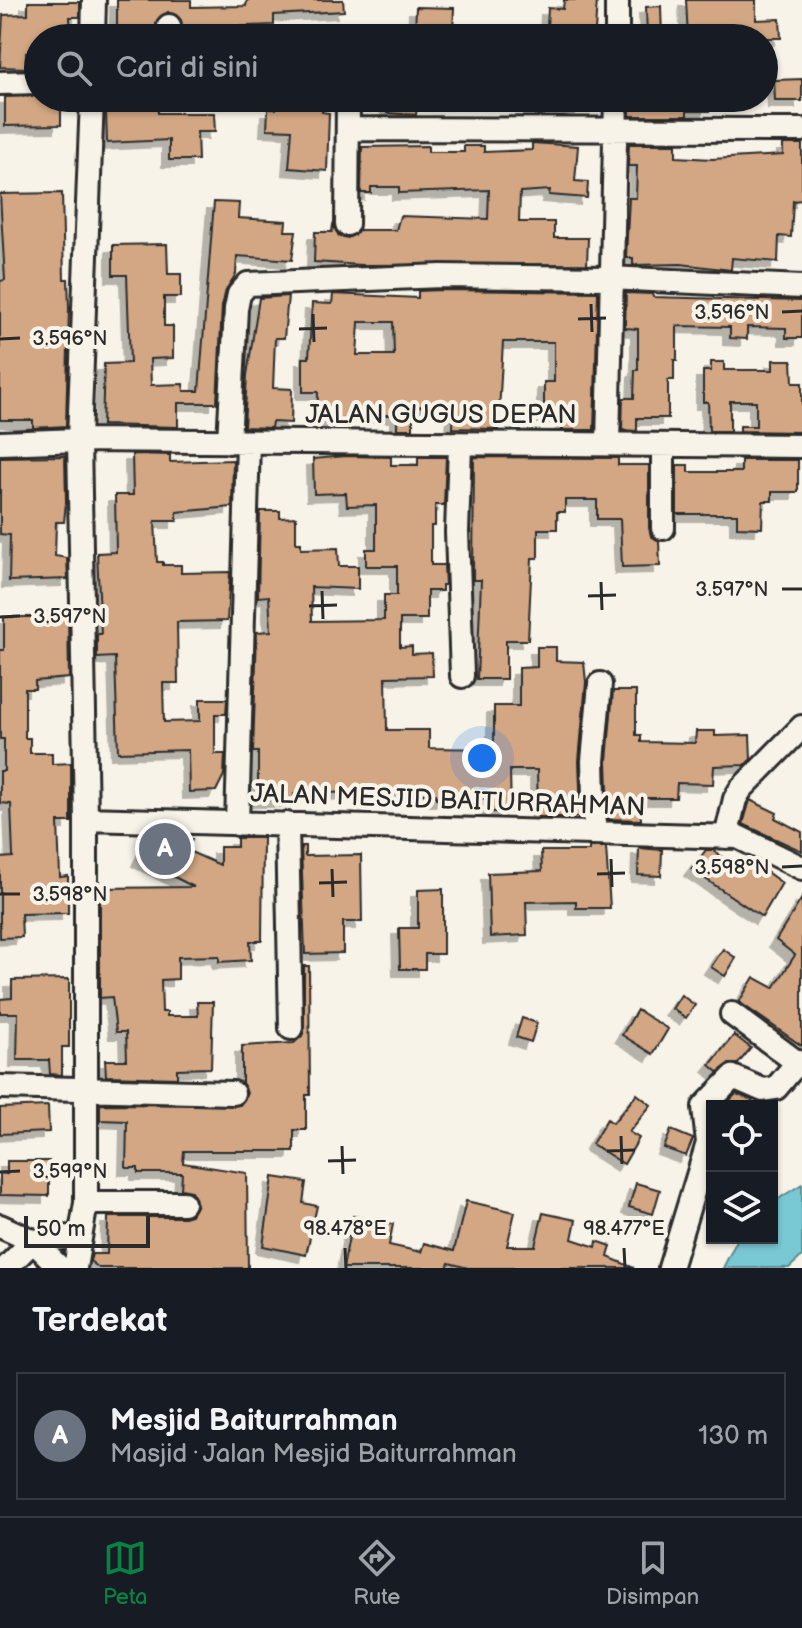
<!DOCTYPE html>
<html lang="id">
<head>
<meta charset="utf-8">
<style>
  body { margin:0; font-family:"Balsamiq Sans",sans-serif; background:#242831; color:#f1f3f6 }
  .controls { position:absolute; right:24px; bottom:24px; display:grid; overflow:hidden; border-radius:0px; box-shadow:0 2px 6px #0004 }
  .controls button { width:72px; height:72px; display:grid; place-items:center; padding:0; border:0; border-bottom:2px solid #363941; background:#171b24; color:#f1f3f6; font:40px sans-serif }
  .scale { position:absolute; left:24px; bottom:20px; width:126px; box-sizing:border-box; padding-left:8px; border:4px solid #2b2b2b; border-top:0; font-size:22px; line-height:28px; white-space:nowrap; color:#2b2b2b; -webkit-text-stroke:6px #f7f3e8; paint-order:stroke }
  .you { position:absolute; left:482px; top:758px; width:28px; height:28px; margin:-20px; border:6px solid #fff; border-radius:50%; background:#1a73e8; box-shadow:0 0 0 12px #1a73e833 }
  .badge { display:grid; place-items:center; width:52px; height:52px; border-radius:50%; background:#0b8043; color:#fff; font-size:26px; font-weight:700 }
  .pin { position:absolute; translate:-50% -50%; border:4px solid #fff; box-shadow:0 2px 8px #0006 }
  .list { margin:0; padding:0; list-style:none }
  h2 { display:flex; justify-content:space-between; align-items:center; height:104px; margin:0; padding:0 32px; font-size:34px }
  h2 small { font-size:26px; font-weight:400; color:#9ea1a6 }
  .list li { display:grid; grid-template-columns:52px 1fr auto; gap:24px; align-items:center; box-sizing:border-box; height:128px; margin:0 16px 16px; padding:0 16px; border:2px solid #363941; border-radius:0px }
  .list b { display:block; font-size:30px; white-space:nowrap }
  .list p { margin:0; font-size:26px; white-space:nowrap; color:#9ea1a6 }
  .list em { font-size:26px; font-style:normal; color:#9ea1a6 }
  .icon { flex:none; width:44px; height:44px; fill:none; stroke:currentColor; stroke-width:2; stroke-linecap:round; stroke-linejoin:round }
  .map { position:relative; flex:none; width:802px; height:1268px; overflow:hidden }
  .search { position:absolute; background:#171b24; box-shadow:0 2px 6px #0004; left:24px; right:24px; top:24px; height:88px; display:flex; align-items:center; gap:20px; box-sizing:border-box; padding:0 28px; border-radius:44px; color:#9ea1a6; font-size:30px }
  .sheet { height:248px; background:#171b24 }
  nav { display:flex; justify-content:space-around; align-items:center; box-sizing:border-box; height:112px; border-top:2px solid #363941; background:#171b24; font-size:22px; color:#9ea1a6 }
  nav a { display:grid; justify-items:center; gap:4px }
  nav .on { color:#0b8043 }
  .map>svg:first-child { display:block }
  .water { fill:#79c9d5; stroke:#5a8a91; stroke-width:2 }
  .building { fill:#d3a784; stroke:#2b2b2b; stroke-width:2; fill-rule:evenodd; filter:url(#shadow) }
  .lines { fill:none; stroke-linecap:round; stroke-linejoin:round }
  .minor-casing { stroke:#2b2b2b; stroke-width:28 }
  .minor { stroke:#f7f3e8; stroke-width:22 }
  .ticks { fill:none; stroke:#2b2b2b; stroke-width:3 }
  .labels { text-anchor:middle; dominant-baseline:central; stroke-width:8; stroke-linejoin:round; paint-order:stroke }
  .street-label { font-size:26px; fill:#2b2b2b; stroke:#f7f3e8 }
  .ticks-label { font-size:20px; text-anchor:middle; fill:#2b2b2b; stroke:#f7f3e8; stroke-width:8; stroke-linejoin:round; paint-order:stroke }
</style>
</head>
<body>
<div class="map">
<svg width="802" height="1268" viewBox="0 0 802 1268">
  <defs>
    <filter id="shadow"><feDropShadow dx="-7" dy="7" stdDeviation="0" flood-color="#0004"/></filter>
  </defs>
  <rect width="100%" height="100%" fill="#f7f3e8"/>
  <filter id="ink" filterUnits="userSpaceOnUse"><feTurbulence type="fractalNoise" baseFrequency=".0125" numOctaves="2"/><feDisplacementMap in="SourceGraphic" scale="16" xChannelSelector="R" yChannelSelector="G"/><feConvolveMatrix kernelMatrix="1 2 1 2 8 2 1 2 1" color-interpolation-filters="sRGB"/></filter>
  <g filter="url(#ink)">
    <path class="water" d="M802 1184V1256L789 1268H723L738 1238H772V1203Z"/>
    <path class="building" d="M117 0H191V7L246 6 247 0H343L344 11 274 15V25L197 28V38H183L181 20 168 12 157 20 155 38H117Z
      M564 0H597L595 31 547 28 548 8 563 9Z
      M686 0H756V20L780 19 781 38H688Z
      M28 2H80V17H70L71 38H38V52L26 53 27 68 0 67 3 15 28 14Z
      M661 6 662 38H647L646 7Z
      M416 7 454 8 453 34 415 33Z
      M802 79V101H775L774 80Z
      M38 96 61 98V125L5 126V97Z
      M128 98H158V113H214L215 132H197L198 160H169V140L107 143 106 111 128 110Z
      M277 98H323L322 112 329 113 327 171 289 168 292 130 267 129 268 109H276Z
      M389 98H418L416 115 387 113Z
      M630 98H709V111H687V116H630Z
      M532 143 578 146 575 181 588 182 587 198 549 195 550 190 520 192 519 222H554V238H588L587 264 361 265 314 262 315 232H332L333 225 339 236 348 238 360 230H396L400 216 488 219 489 190 399 193V187H371V193H361L362 147 428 146V152H464V146H484V152L532 150Z
      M629 144H676V157L712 159 783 155V144H802V200L793 201 791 237 779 236 778 262 732 258 731 270 681 264 633 265V258H626L627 237 629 198H636L637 166H628Z
      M62 193 64 279H68L69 307 66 426 33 428V420H0V281L5 280 0 194Z
      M214 202 239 203 238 218 286 221 285 231H296L292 260 237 256 236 274 226 290 222 306 217 403H178V427L102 425 104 364 130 363 127 275H113V245L167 244 168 274H181V297H164V326H173V358L150 359 151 385 183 384 184 391H199Z
      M441 290 598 292 594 430H562L563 416H544V382H554V342H503L498 429 453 428 454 407 413 406V429H397V415H357V419L317 421 318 392H303V358H309L312 303 332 304 333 294 418 298V291ZM359 322H393L394 355H357Z
      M626 293 652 294 653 297 802 301V338H786V328L747 327V339L730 338V327L677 326V360H674V380H668V418H637V431L622 430 623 398H634L635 370H638V329L625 328Z
      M288 296 284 338H275L273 388 292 389 291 423 272 422 271 428 244 427 247 375 259 298Z
      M773 360H792L793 383H802V432L740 431V426H756V401H730V431H709L708 402H703V371H711V362H724V370H773Z
      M132 454 170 455V462L233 460 232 507 177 512V521H155L157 562H163V565H181V573L230 572 227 621 177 622 178 683H163L164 722 200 721V699H227L226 714H215V754H225L224 775 216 791 189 792 188 750 118 752 115 657 97 658V634H101L97 553 116 552 115 495H133Z
      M65 456 66 502 64 522H56L55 556 67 558 68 579 9 581 10 535 0 534V457Z
      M346 456 391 457V465H418V457H446L444 505H435V526H431V565H444L445 585H442V591H427V619H400V647L412 646V654L432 653 433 676 386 677 387 730H429V748L494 749V706H519V668L537 667V647H556V661L584 662 586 682 579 761 581 817H538L537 770H510L511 812H490L489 799H436V794H392V791L294 794V800H258V752H253L257 632 271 631 269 596 258 597 260 511H280V518L296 517V543H301V549L338 548 339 566H358V589L311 587 312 621 384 620V595H397V566H366V549H376V505L347 506 346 493 314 494 313 459Z
      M474 457 618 458V465H649V528L651 536 659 541 660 566 622 567 620 519H597V500H565V512H557V529H538V558H532L528 640H506V679H477L481 580H473Z
      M741 460H798V492H772V501H763L762 528 737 527V514H677V465H688V472H741Z
      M48 612H68L69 678 35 681V689H25V738H30V753H52V764L71 763V822H58L60 877 68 876V913L21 914 22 937 0 938V858L13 857 11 804 0 803V771H4V739H0V650H4V617H48Z
      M613 691H636V735H641V742L695 743 696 731H715V736L750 735 751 759 745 765 714 766 713 784 677 783 676 798H640L641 820 609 819 607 761Z
      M750 800 777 813 775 818 802 832V851L743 824Z
      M151 835 186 836 192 839 186 850 220 865V847H237V838H263L262 941H250L251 960 219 962V956L178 957V979L161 980 162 1012H167V1016H198L197 1002H213L211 1068 177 1069V1078L106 1076 105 1060H127L126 1032H116L112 997 100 998V888L194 887 139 859Z
      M301 846H305V856L361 855 362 922H343V953L305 954Z
      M589 847H606L610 908H576V901L526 902 527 935 490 937 488 873 542 871 541 851H589Z
      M639 848 662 850 661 876 638 875Z
      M706 850H713L741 872 750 860 782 883 762 917 691 869Z
      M443 889V954H425V969H400L399 928H418V890Z
      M802 898V1046L739 1002 754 977 774 988 795 955 776 940Z
      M723 949 736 958 725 976 711 967Z
      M304 966H309L310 1095H306V1130H294V1151H184L183 1163 247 1173 248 1268H99L90 1261 92 1254H107L108 1217H184L191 1215 197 1204 191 1191 181 1189 182 1173H138V1168H126L127 1121 100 1120V1104L240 1105 247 1093 242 1083V1046L294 1043 304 1034Z
      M69 979V1047H62V1075L50 1074 49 1060H17L18 1013H0V999L12 998V980Z
      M681 995 695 1005 686 1018 672 1009Z
      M637 1010 668 1029 653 1054 622 1035Z
      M522 1018 537 1023 531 1042 516 1037Z
      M734 1035 751 1048 738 1064H729L718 1072 710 1065Z
      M637 1094 651 1105 629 1132 639 1138 624 1164 592 1144 607 1119 613 1123Z
      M736 1094 752 1100 749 1106H724Z
      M48 1106 49 1132 0 1134V1108Z
      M671 1130 693 1139 686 1156 664 1148Z
      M7 1161H49V1196L0 1195V1173L7 1174Z
      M273 1177 306 1182 303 1203 317 1206 306 1255 263 1246Z
      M636 1183 660 1190 653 1214 629 1207Z
      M466 1201 515 1212 507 1246H535L543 1213 576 1220 572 1239 596 1247 597 1241 611 1246 608 1257 634 1268H468L449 1263 447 1268H343L353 1216 393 1224 389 1245 421 1252 424 1243 454 1251Z"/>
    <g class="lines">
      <g class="minor-casing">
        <path id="minor" d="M93 38 94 0
          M169 38V26
          M617 38V0
          M0 83 38 82
          M348 129 802 130
          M347 224 348 98
          M229 442 236 309 239 294 248 284 441 276 609 278 802 287
          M0 443 79 440 802 446
          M608 444 616 98
          M460 446 457 532 462 676
          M663 528V445
          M86 819 738 837 802 868
          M237 824 248 442
          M287 824 291 1028
          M595 833 593 761 600 684
          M726 837 735 799 741 789 802 727
          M732 1014 802 1066
          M0 1087 233 1093
          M86 1203H183
          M0 1226 33 1241 80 1236
          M6 1268 33 1241 60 1268
          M75 1268 86 1203V819L79 440 92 98
          M670 1268 708 1143 704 1107 733 1077 763 1090 776 1088 797 1063"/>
      </g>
      <use href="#minor" class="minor"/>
    </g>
  </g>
  <path class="ticks" d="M591 304 592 332M782 312 802 311M313 314 314 342M578 319 606 318M299 329 327 328M0 339 20 338M601 582 602 610M782 589H802M322 591 323 619M588 596 616 595M309 606 337 605M0 617 20 616M611 859 612 887M782 867 802 866M332 869 333 897M597 874 625 873M319 883 347 882M0 894H20M621 1136 622 1164M342 1146 343 1174M607 1151 635 1150M328 1161 356 1160M0 1172 20 1171M345 1248 346 1268M624 1248 625 1268"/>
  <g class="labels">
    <g class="street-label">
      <text x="441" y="415">JALAN GUGUS DEPAN</text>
      <text transform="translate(448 801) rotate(2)">JALAN MESJID BAITURRAHMAN</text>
    </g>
  </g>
  <g class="ticks-label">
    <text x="732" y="319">3.596°N</text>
    <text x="70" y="345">3.596°N</text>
    <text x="732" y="596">3.597°N</text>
    <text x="70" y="623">3.597°N</text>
    <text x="732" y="874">3.598°N</text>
    <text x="70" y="901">3.598°N</text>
    <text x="70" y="1178">3.599°N</text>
    <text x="345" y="1235">98.478°E</text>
    <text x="624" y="1235">98.477°E</text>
  </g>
</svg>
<div class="controls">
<button><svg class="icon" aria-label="locate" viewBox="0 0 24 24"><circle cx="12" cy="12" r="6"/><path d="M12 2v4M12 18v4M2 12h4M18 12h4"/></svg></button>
<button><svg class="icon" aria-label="layers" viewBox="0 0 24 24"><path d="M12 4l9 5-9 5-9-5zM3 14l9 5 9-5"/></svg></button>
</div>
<div class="scale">50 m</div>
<div class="you"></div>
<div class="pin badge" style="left:165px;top:849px;background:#6b7280">A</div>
<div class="search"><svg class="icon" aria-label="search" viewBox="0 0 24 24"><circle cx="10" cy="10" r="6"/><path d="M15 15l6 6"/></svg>Cari di sini</div>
</div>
<section class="sheet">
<h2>Terdekat<small></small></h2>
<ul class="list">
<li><span class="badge" style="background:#6b7280">A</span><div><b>Mesjid Baiturrahman</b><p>Masjid · Jalan Mesjid Baiturrahman</p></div><em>130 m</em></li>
</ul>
</section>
<nav>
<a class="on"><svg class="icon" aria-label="map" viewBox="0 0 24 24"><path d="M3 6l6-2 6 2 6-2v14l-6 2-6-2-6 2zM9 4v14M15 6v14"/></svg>Peta</a>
<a><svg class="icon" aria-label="directions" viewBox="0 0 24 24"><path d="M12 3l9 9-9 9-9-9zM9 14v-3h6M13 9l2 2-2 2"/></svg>Rute</a>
<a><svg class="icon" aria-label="saved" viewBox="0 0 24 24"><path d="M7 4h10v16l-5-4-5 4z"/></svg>Disimpan</a>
</nav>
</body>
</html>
